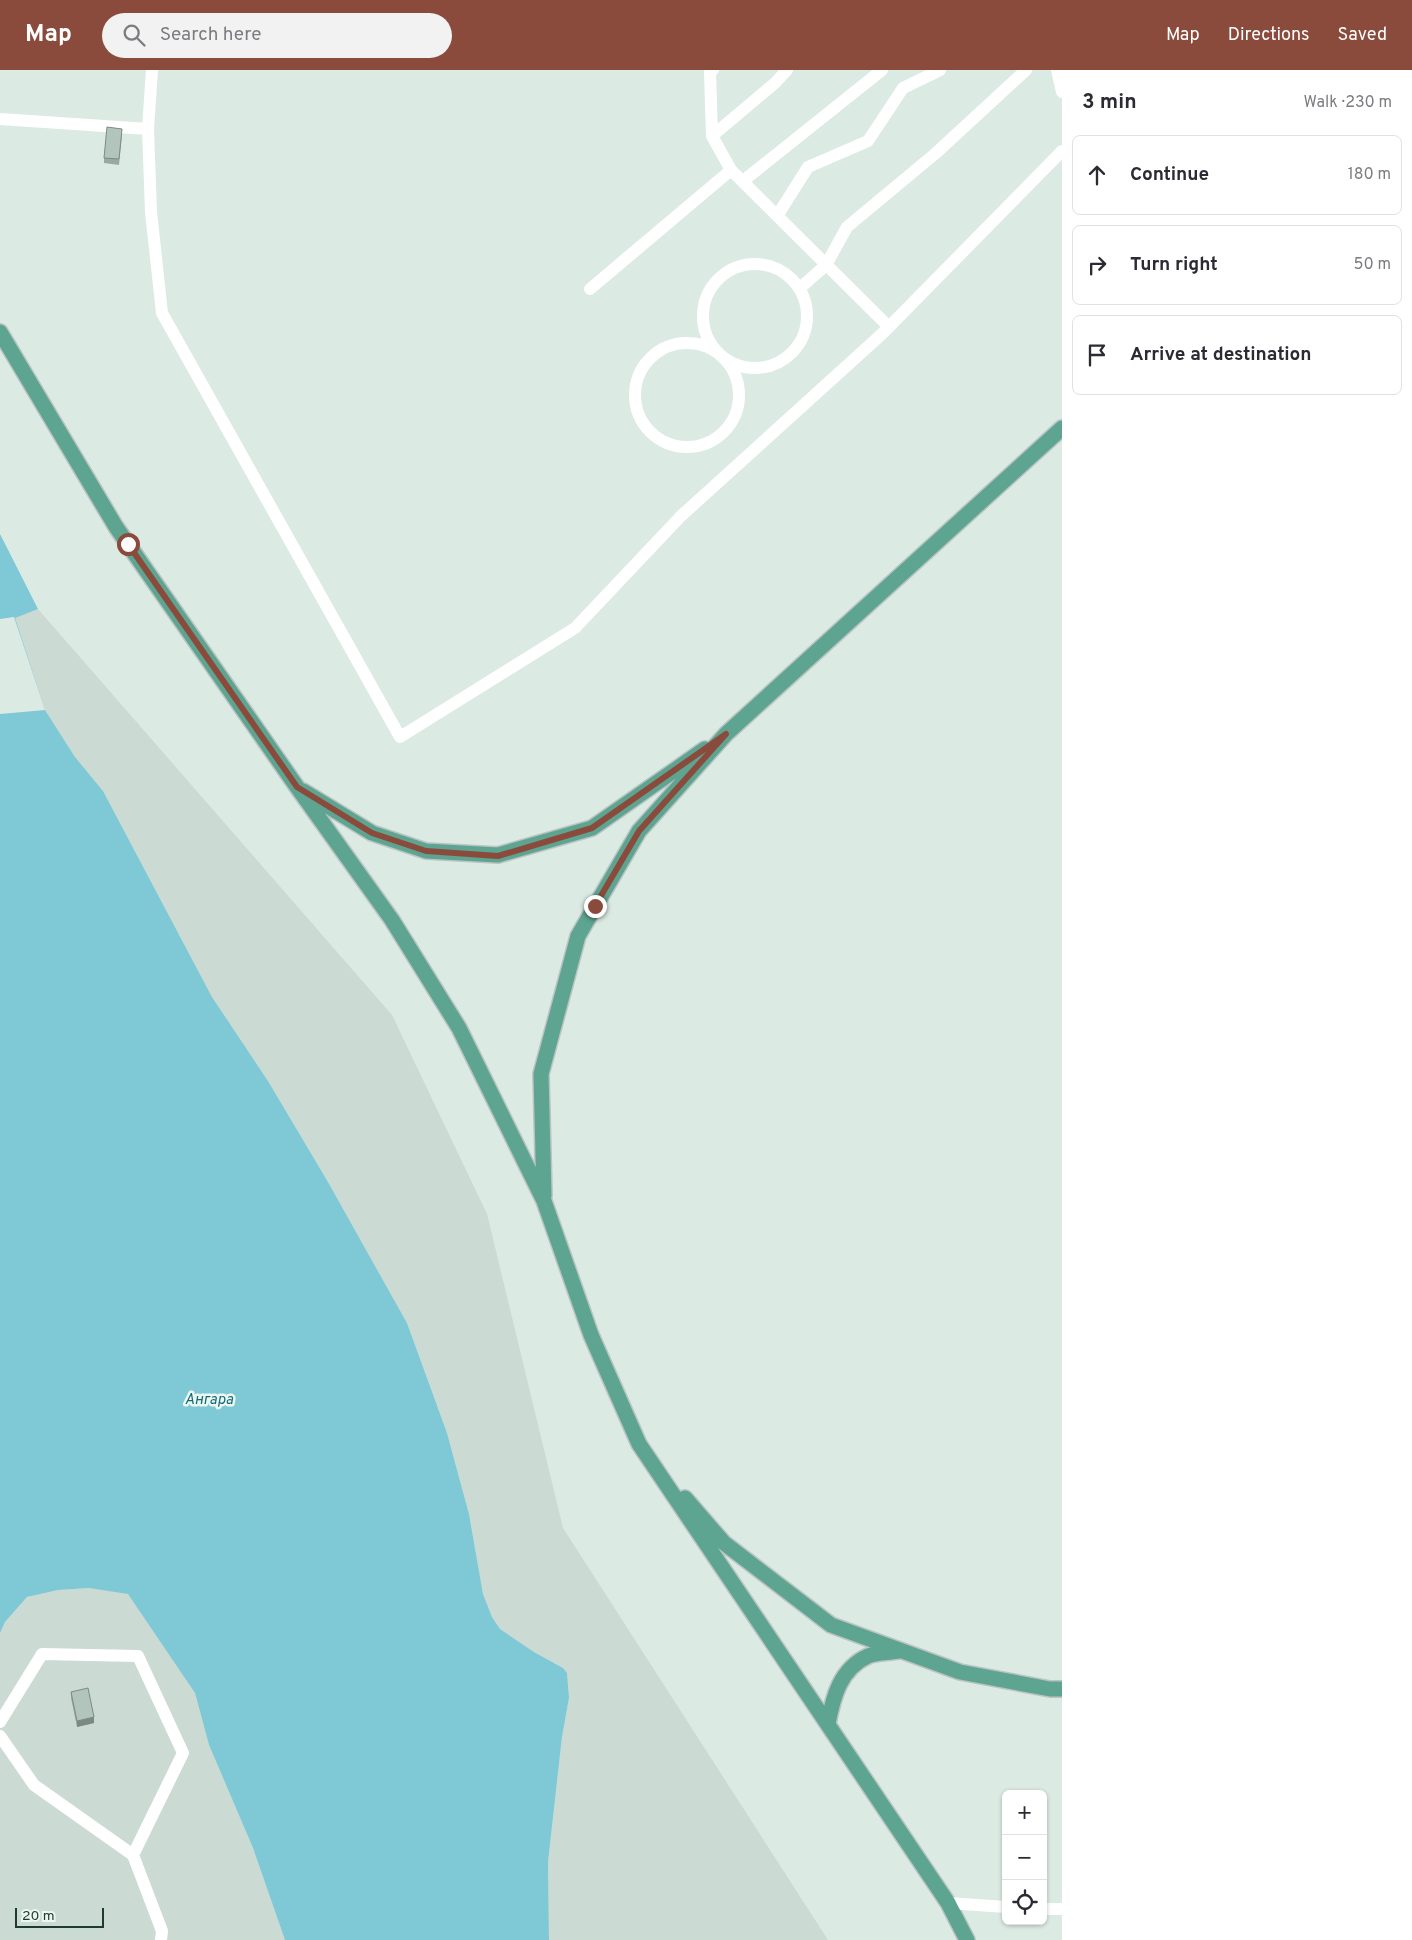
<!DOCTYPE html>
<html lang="en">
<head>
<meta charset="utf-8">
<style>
  body { margin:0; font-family:Overpass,sans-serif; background:#f2f2f3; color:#2b2b33 }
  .controls { position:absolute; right:15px; bottom:15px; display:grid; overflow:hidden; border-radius:8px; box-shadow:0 1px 4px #0004 }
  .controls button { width:45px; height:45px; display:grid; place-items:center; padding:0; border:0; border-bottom:1px solid #e1e1e2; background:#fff; color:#2b2b33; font:25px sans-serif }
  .scale { position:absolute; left:15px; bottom:12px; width:89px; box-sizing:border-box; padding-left:5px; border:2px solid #1d3b32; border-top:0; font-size:14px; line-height:18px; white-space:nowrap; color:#1d3b32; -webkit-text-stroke:4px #edf7f2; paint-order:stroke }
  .stop { position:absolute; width:15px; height:15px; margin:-11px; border:4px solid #8a4b3c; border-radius:50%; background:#fff }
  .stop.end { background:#8a4b3c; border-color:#fff; box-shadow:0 1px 5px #0008 }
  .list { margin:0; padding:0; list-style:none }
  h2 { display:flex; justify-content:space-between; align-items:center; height:65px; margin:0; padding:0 20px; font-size:21px }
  h2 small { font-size:16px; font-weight:400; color:#7c7c81 }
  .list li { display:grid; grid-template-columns:32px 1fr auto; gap:15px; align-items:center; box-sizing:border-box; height:80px; margin:0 10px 10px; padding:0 10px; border:1px solid #e1e1e2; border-radius:8px }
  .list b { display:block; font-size:19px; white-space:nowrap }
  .list em { font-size:16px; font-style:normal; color:#7c7c81 }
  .icon { flex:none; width:28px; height:28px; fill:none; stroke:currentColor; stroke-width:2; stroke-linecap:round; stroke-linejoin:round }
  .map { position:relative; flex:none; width:1062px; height:1870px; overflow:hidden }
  header { display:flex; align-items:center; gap:30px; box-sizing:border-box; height:70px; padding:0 25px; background:#8a4b3c; color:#fff }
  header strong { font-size:24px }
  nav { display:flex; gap:28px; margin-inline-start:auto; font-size:18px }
  .search { width:350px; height:45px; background:#f2f2f3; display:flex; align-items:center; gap:12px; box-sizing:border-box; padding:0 18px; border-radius:28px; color:#7c7c81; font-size:19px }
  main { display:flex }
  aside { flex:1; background:#fff }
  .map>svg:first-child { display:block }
  .built { fill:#cbdad3 }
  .water { fill:#7ec9d5 }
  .pier { fill:#dceae4 }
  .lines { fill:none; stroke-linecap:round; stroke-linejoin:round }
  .primary-casing { stroke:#bbc4c2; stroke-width:18 }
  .lane { stroke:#fff; stroke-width:12 }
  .primary { stroke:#5da491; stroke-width:15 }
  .wall { fill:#99a9a3 }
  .shaded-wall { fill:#7d8a84 }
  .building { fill:#b2c5bd; stroke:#7d8a84 }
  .route { stroke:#8a4b3c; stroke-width:6 }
  .labels { text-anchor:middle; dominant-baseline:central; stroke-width:5; stroke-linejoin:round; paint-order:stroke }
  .water-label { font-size:15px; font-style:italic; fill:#136a7b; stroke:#edf7f2 }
</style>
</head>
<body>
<header>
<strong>Map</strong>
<div class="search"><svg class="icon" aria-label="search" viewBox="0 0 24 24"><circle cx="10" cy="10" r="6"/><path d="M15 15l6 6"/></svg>Search here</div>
<nav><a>Map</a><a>Directions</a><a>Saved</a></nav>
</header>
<main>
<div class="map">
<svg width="1062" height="1870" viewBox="0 0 1062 1870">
  <rect width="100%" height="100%" fill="#dceae4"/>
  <path class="built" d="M38 539 392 945 487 1144 563 1458 828 1870H549L548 1792 562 1667 569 1628 567 1603 563 1598 534 1582 500 1559 492 1547 483 1524 469 1444 447 1363 407 1253 328 1112 268 1011 212 927 103 721 75 687 45 640 14 547Z
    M89 1518 128 1523 195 1623 209 1675 253 1778 285 1870H0V1563L5 1552 27 1527 58 1520Z"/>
  <path class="water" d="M0 464 38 539 15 548 45 640 75 687 103 721 212 927 268 1011 328 1112 407 1253 447 1363 469 1444 483 1524 492 1547 500 1559 534 1582 563 1598 567 1603 569 1628 562 1667 548 1792 549 1870H285L253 1778 209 1675 195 1623 128 1524 89 1518 58 1520 27 1527 5 1552 0 1563Z"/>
  <path class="pier" d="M14 547 45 640 0 644V549Z"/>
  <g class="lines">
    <g class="primary-casing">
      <path id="primary" d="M0 262 116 457 297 717 392 850 459 958 544 1131 591 1265 639 1374 948 1833 967 1870
        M303 721 372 763 426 781 498 785 592 758 705 679
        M544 1126 541 1004 578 866 639 761 726 664 1062 358
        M685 1428 724 1473 831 1555 960 1602 1050 1619H1062
        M828 1654C833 1627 840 1599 868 1586 876 1582 890 1583 899 1581"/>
    </g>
    <path class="lane" d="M152 0 148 59 151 142 162 243 400 667 575 558 681 446 883 263 1062 81
      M713 0 710 2 712 66 731 100 889 257
      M1057 0 1062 22
      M0 49 148 59
      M712 66 775 13 787 0
      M743 111 882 0
      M777 146 808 97 868 71 903 18 940 0
      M703 246a52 52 0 1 1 104 0a52 52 0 1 1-104 0Z
      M800 218 826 195 847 157 936 83 1026 0
      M590 219 731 100
      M635 325a52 52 0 1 1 104 0a52 52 0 1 1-104 0Z
      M0 1652 42 1584 138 1586 183 1683 133 1785
      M0 1666 34 1715 133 1785 162 1861 161 1870
      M948 1833 1006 1837
      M1043 1839H1062"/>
    <use href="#primary" class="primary"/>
  </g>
  <path class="wall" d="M122 64 119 95 104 93V88Z
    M71 1622 94 1653 77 1657 71 1628Z"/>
  <path class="shaded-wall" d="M94 1647V1653L77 1657V1651Z"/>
  <path class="building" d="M107 57 122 59 119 89 104 88Z
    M88 1618 94 1647 77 1651 71 1622Z"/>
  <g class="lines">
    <path class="route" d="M128 474 297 717 372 763 426 781 498 786 592 758 726 664 639 761 595 836"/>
  </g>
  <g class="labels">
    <g class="water-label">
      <text x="209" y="1330">Ангара</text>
    </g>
  </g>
</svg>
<div class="controls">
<button>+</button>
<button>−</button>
<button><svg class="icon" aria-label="locate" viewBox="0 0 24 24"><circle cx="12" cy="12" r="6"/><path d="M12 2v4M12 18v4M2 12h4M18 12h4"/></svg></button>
</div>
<div class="scale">20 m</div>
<div class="stop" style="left:128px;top:474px"></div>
<div class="stop end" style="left:595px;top:836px"></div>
</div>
<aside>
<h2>3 min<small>Walk · 230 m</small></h2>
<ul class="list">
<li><svg class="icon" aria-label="ahead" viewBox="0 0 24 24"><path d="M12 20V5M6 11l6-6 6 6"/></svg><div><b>Continue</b></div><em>180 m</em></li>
<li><svg class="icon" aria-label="right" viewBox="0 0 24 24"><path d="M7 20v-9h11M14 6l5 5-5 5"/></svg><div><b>Turn right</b></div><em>50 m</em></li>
<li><svg class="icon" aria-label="arrive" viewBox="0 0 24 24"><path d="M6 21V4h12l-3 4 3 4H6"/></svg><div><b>Arrive at destination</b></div></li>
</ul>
</aside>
</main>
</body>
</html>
